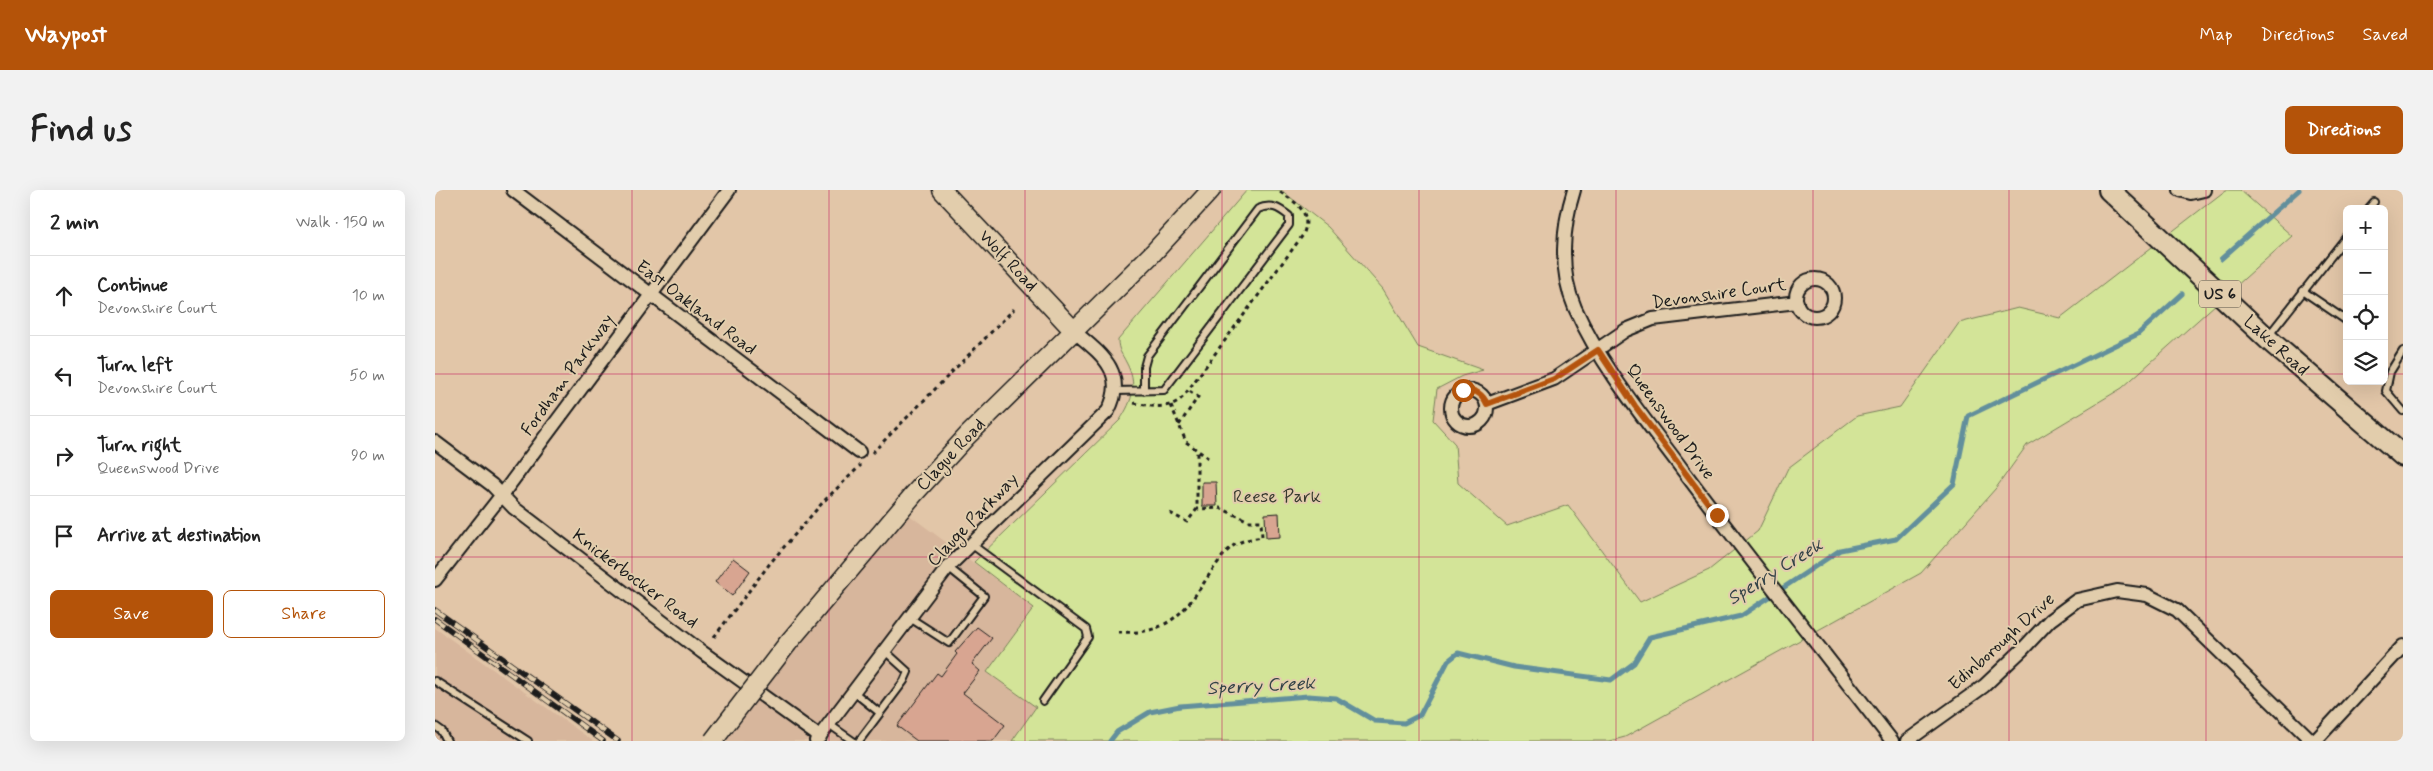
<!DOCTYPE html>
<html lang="en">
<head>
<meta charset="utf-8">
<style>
  body { margin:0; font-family:Mynerve,sans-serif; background:#f2f2f2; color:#222 }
  .controls { position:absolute; right:15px; top:15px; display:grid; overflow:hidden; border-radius:8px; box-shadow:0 5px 20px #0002 }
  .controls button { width:45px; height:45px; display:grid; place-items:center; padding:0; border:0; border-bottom:1px solid #e0e0e0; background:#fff; color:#222; font:25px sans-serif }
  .stop { position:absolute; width:15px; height:15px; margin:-11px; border:4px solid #b45309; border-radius:50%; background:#fff }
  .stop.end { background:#b45309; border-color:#fff; box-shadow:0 1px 5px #0008 }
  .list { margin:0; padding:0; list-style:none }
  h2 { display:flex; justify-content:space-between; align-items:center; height:65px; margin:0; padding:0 20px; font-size:21px }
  h2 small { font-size:16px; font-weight:400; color:#767676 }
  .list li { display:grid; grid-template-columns:32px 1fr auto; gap:15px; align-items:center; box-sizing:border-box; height:80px; padding:0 20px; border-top:1px solid #e0e0e0 }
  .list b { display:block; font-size:19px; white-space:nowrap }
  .list p { margin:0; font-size:16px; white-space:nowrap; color:#767676 }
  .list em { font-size:16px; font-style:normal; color:#767676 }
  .actions { display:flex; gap:10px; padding:15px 20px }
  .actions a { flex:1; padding:11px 0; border:1px solid #b45309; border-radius:8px; text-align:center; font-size:18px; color:#b45309 }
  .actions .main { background:#b45309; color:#fff }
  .icon { flex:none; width:28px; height:28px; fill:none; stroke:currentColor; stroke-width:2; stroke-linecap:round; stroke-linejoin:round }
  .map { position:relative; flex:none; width:1968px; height:551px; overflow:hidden; border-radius:8px }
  header { display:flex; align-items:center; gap:30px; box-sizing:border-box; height:70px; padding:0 25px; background:#b45309; color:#fff }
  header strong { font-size:24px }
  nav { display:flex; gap:28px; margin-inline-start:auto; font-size:18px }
  .intro { display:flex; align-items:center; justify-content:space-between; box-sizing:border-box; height:120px; padding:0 30px }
  h1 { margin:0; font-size:35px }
  .button { padding:12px 22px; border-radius:8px; background:#b45309; color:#fff; font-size:18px; font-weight:700 }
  main { display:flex; gap:30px; padding:0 30px }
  aside { flex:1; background:#fff; border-radius:8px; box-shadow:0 5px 20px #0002 }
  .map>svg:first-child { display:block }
  .built { fill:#d7b69c }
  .green { fill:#d3e498; stroke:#78805a }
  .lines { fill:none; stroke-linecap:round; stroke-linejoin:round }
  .stream { stroke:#628f9c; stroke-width:5 }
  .building { fill:#d8a591; stroke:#1c1c1c }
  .lane-casing { stroke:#1c1c1c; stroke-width:10 }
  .street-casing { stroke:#1c1c1c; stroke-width:16 }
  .secondary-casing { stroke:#1c1c1c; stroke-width:21 }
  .primary-casing { stroke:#1c1c1c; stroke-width:24 }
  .path { stroke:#1c1c1c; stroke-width:3; stroke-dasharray:4 4; stroke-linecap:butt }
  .lane { stroke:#e2cdac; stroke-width:6 }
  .street { stroke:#e2cdac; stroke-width:12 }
  .secondary { stroke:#e2cdac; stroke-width:18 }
  .primary { stroke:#e2cdac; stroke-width:20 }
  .rail-casing { stroke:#1c1c1c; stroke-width:5.5 }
  .rail { stroke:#e2cdac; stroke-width:4; stroke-dasharray:11; stroke-linecap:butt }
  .secondary-bridge-casing { stroke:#1c1c1c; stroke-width:21; stroke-linecap:butt }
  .secondary-bridge { stroke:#e2cdac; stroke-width:18 }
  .route { stroke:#b45309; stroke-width:6 }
  .grid { fill:none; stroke:#c2185b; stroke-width:1; stroke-opacity:0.55 }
  .labels { text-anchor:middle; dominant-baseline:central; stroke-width:4; stroke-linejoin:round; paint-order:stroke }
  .shield { fill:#e2cdac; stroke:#575147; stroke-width:1 }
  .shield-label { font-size:16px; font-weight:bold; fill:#1c1c1c }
  .street-label { font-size:18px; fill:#1c1c1c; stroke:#e2cdac }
  .park-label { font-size:18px; fill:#373a2f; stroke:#e2cdac }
  .water-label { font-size:19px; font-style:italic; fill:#334247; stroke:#e2cdac }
</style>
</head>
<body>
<header>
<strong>Waypost</strong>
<nav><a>Map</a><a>Directions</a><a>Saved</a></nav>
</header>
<div class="intro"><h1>Find us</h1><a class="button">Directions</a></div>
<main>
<aside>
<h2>2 min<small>Walk · 150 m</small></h2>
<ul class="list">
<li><svg class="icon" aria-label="ahead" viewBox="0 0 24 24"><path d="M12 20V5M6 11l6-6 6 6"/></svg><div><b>Continue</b><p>Devonshire Court</p></div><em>10 m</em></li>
<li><svg class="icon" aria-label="left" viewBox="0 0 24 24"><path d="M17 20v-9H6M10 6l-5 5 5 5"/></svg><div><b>Turn left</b><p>Devonshire Court</p></div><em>50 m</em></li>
<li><svg class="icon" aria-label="right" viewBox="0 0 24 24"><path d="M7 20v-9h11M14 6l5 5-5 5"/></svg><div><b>Turn right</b><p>Queenswood Drive</p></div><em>90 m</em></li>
<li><svg class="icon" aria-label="arrive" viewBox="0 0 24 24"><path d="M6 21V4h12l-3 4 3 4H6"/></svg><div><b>Arrive at destination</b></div></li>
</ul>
<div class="actions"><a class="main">Save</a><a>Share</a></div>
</aside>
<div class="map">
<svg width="1968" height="551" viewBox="0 0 1968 551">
  <rect width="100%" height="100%" fill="#e2c6a8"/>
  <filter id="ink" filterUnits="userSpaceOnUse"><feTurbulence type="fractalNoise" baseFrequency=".02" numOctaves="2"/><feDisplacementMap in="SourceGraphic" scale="10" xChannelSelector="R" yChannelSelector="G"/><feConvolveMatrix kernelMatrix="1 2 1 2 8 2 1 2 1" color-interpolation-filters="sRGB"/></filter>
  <g filter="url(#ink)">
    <path class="built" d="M473 324 599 418 552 482 601 517 577 551H290L358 463Z
      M0 438 158 551H0Z"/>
    <path class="green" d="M812 0H846L893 37 948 99 983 157 1048 180 1027 186 1002 199 998 230 1020 254 1023 293 1072 336 1133 315 1205 412 1274 380 1323 341 1353 278 1422 226 1465 217 1524 133 1583 118 1625 128 1791 0H1805L1857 46 1687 198 1592 255 1561 298 1486 383 1190 547 1175 551H577L601 517 552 482 599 418 539 372 685 230C698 210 703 194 691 172 687 164 683 160 683 150Z"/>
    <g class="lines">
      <path class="stream" d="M1786 69 1864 0
        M675 551 682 542 715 522 745 516 873 506 901 508 940 531 969 533 985 525 1013 471 1023 463 1079 477 1176 490 1199 473 1215 447 1306 426 1405 360 1461 349 1519 294 1533 226 1703 144 1747 104"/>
    </g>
    <path class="building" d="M767 292H781L782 316H767Z
      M844 323 845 347 831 348 830 324Z
      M298 368 315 381 297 406 280 392Z
      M542 437 557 448 537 474 545 481 528 503 570 535 558 551H482L462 536 502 483 506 486 522 464 520 462Z"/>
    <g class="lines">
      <g class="lane-casing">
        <path id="lane" d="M1933 19 1939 12
          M1868 101 1912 131
          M1834 145 1912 46
          M1968 161 1955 182 1951 201 1968 221
          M680 201 729 200 854 35V26C844 18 836 13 823 19L712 166 709 177V201
          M536 354 651 439 653 447 608 511
          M475 428 514 453 549 406 513 377
          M0 491 93 551
          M420 503 445 523
          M395 535 418 551
          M0 536 7 541 12 551
          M424 551 469 491 473 482 450 461"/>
      </g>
      <g class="street-casing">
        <path id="street" d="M78 0 424 262
          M1139 0C1127 38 1124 81 1140 118 1166 176 1209 228 1247 279 1315 370 1387 460 1457 551
          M1745 0 1756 3 1769 0
          M1361 108a19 19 0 1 1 38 0a19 19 0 1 1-38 0Z
          M1016 218a18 18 0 1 1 36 0a18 18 0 1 1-36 0Z
          M1052 214 1119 189 1191 140 1218 129 1362 112
          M0 252 57 295 79 318 267 462 385 547
          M0 390 66 306 294 0
          M381 551 513 377 673 221C693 183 666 164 640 142
          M1472 551 1549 496 1587 460 1615 430 1642 410 1682 401 1712 405 1742 420 1877 551
          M1880 551 1968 456"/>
      </g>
      <g class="secondary-casing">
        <path id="secondary" d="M507 0 640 142
          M353 453 479 304 532 246 718 63 776 0"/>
      </g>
      <g class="primary-casing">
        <path id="primary" d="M1674 0 1835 151 1968 266"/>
      </g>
      <path class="path" d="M699 213C717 216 733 221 748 207L868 45C878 21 860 12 842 0
        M736 215 751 252 773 268
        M744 235 763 207 753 200
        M437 263 579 119
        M735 323 752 332 762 319V259
        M683 442C692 442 701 443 710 441 744 435 760 406 778 379 784 371 790 362 798 356 806 350 817 349 827 347L826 331H814L785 318 762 319
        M279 447 336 372 389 311 426 275"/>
      <use href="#lane" class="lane"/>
      <use href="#street" class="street"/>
      <use href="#secondary" class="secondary"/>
      <use href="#primary" class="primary"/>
      <g class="rail-casing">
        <path id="rail" d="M0 420 183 551
          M0 429 168 551"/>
      </g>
      <use href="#rail" class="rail"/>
      <g class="secondary-bridge-casing">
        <path id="secondary-bridge" d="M278 551 353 453"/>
      </g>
      <use href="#secondary-bridge" class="secondary-bridge"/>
    </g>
  </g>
  <g class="lines" filter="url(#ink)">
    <path class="route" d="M1028 200C1039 199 1047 203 1052 214L1119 189 1163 160 1200 216 1282 325"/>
  </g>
  <path class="grid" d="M197 0V551M394 0V551M590 0V551M787 0V551M984 0V551M1181 0V551M1378 0V551M1574 0V551M1771 0V551M0 184H1912M1949 184H1968M0 367H1968"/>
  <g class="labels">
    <rect class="shield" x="1764" y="90.5" width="42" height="27" rx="4"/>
    <g class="shield-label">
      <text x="1785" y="104">US 6</text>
    </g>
    <g class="street-label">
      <text transform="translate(573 71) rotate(47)">Wolf Road</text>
      <text transform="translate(1284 104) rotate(-8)">Devonshire Court</text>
      <text transform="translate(261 118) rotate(37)">East Oakland Road</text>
      <text transform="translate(1841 156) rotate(42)">Lake Road</text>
      <text transform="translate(133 185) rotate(-54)">Fordham Parkway</text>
      <text transform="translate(1235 232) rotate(54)">Queenswood Drive</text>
      <text transform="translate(516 265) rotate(-47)">Clague Road</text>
      <text transform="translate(538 330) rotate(-46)">Clauge Parkway</text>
      <text transform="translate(200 389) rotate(37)">Knickerbocker Road</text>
      <text transform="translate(1567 452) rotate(-42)">Edinborough Drive</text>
    </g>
    <g class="park-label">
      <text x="842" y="307">Reese Park</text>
    </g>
    <g class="water-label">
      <text transform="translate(1340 382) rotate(-32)">Sperry Creek</text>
      <text transform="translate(826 496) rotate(-3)">Sperry Creek</text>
    </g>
  </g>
</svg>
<div class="controls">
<button>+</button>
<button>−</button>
<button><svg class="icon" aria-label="locate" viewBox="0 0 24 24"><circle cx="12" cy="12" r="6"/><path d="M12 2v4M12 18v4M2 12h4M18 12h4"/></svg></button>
<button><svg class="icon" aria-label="layers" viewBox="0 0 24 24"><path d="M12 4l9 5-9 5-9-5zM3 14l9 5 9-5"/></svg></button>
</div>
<div class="stop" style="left:1028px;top:200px"></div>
<div class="stop end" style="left:1282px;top:325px"></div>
</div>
</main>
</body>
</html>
